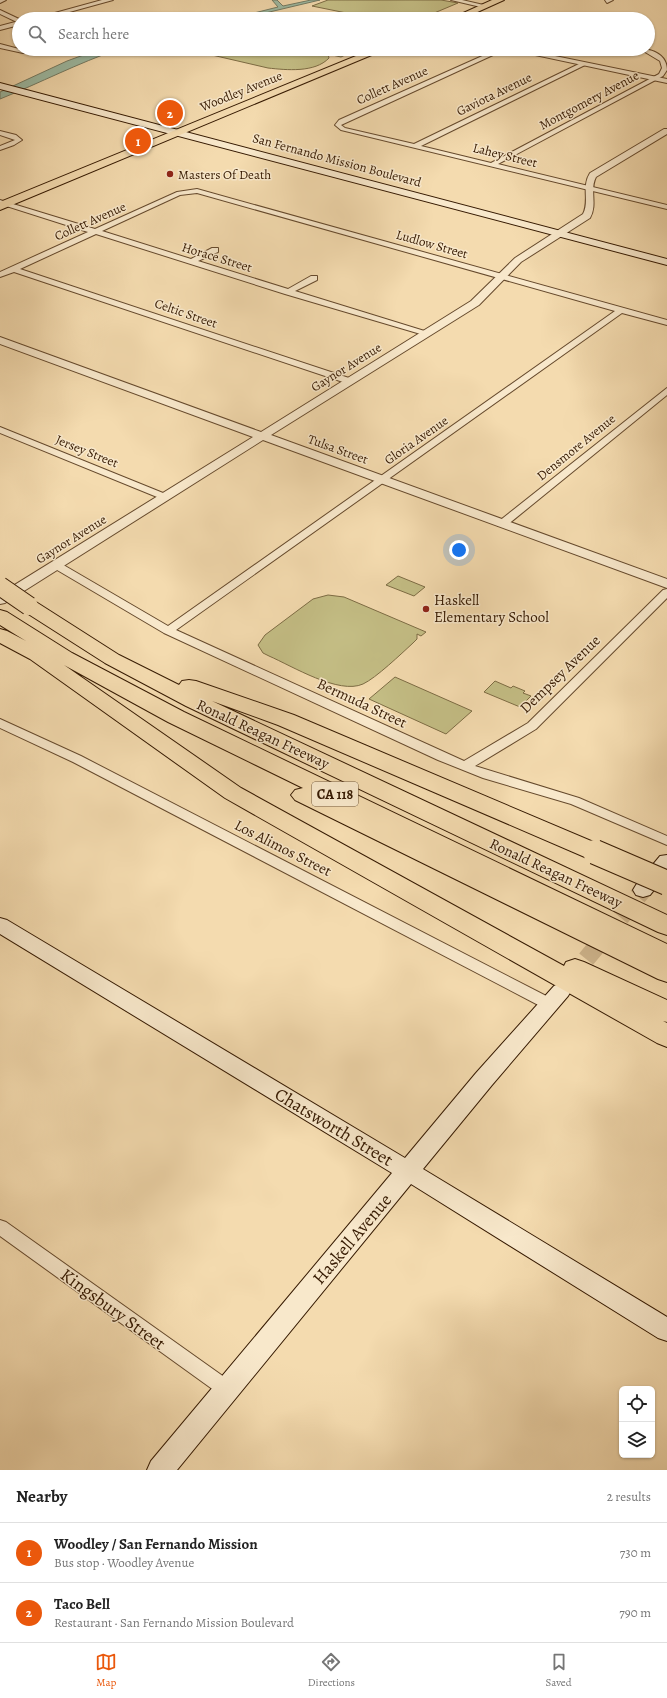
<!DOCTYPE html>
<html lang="en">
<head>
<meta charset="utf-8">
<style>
  body { margin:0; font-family:Alegreya,serif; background:#f2f2f2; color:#222 }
  .controls { position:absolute; right:12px; bottom:12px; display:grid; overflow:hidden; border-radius:6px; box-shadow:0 1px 3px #0004 }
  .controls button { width:36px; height:36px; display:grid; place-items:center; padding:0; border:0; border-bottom:1px solid #e0e0e0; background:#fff; color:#222; font:20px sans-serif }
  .you { position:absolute; left:459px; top:550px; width:14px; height:14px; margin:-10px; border:3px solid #fff; border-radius:50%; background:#1a73e8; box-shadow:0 0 0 6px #1a73e833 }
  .badge { display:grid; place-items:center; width:26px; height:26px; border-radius:50%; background:#ea580c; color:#fff; font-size:13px; font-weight:700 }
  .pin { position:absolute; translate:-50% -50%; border:2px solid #fff; box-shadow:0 1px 4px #0006 }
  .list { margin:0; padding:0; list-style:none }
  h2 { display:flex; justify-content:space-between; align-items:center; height:52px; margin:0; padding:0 16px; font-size:17px }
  h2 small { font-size:13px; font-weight:400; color:#767676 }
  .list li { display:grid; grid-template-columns:26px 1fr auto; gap:12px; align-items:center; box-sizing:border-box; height:60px; padding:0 16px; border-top:1px solid #e0e0e0 }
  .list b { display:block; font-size:15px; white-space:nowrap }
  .list p { margin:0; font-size:13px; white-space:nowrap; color:#767676 }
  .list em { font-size:13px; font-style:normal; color:#767676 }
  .icon { flex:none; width:22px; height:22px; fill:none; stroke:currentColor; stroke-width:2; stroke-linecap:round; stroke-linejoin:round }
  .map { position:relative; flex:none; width:667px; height:1470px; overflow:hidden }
  .search { position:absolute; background:#fff; box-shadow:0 1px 3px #0004; left:12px; right:12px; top:12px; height:44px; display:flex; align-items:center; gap:10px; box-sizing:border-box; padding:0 14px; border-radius:22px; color:#767676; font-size:15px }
  .sheet { height:172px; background:#fff }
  nav { display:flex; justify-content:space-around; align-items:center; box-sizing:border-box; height:56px; border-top:1px solid #e0e0e0; background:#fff; font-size:11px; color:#767676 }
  nav a { display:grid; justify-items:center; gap:2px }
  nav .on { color:#ea580c }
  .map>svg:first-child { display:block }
  .green { fill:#c4be85; stroke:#7d6c44 }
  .water { fill:#9dbca5; stroke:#747b64 }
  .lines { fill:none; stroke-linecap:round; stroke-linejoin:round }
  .secondary-tunnel { stroke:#ceb48c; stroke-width:18; stroke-dasharray:18 9; stroke-linecap:butt }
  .minor-casing { stroke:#664a2d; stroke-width:2 }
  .tertiary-casing { stroke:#664a2d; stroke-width:2 }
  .secondary-casing { stroke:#361a02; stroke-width:2 }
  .primary-casing { stroke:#361a02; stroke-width:2 }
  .motorway-casing { stroke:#361a02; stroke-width:2 }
  .minor { fill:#f8e8cb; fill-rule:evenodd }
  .tertiary { fill:#f8e8cb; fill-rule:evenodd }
  .secondary { fill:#f8e8cb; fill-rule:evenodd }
  .primary { fill:#f4dbaf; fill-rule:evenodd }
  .motorway { fill:#f4dbaf; fill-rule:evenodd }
  .motorway-bridge-far1-casing { stroke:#361a02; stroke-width:20; stroke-linecap:butt }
  .motorway-bridge-casing { stroke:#361a02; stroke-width:26; stroke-linecap:butt }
  .motorway-bridge-far1 { stroke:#f4dbaf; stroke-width:18 }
  .motorway-bridge { stroke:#f4dbaf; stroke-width:24 }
  .poi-dot { fill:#8f2418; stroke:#f8e8cb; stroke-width:1.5 }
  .labels { text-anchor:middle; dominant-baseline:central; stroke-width:3; stroke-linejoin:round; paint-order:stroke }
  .far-street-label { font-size:13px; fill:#361a02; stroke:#f8e8cb }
  .far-poi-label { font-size:13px; fill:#361a02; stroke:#f8e8cb; text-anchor:start }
  .shield { fill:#f8e8cb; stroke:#70583e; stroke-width:1 }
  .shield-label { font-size:14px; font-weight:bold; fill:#361a02 }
  .poi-label { font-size:15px; fill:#361a02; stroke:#f8e8cb; text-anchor:start }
  .street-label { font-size:15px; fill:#361a02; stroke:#f8e8cb }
  .near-street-label { font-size:18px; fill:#361a02; stroke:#f8e8cb }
</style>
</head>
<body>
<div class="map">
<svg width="667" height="1470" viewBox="0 0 667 1470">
  <rect width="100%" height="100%" fill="#f4dbaf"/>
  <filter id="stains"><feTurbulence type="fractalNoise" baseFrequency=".005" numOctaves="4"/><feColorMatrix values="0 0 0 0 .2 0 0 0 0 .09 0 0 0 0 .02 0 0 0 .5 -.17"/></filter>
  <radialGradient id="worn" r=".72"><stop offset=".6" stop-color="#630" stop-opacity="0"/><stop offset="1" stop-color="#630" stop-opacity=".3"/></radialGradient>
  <path class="green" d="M328 0H441L458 3 420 19H376L312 6Z
    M186 49H322L347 54 341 57 328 54 329 58C315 73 286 70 268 68Z
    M398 576 425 587 414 596 386 585Z
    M328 595 344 597 426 632 421 636 417 634V639L413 643C401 654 376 678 363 684 339 695 292 666 269 656L263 653 258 645 265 635 313 599Z
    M395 677 472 711 446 734 369 699Z
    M495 681 511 688 513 686 525 691 523 693 531 696 520 707 484 692Z"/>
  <path class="water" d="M272 0H277L283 6 311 0H320L240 19H230L278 7Z
    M100 49H119C78 63 40 83 0 99V92L67 61Z"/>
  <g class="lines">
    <path class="secondary-tunnel" d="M569 980 643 890"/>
    <g class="minor-casing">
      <path id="minor" d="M0 0H6L0 3Z
        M451 0H462L488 6 485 8Z
        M605 0H613L607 3Z
        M0 10 19 19V23L0 14Z
        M48 14 60 18 61 19 46 17Z
        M0 44 19 49H42L23 53 0 48Z
        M498 49H506L341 125 345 128 414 144 581 63H585V65L421 146 491 163 659 74 662 68 660 61 640 49C653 49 667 55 667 70L663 76 498 164 667 205V209L341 130 335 125 339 120Z
        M0 131 16 135 22 140 14 145 0 150V146L15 140 0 135Z
        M197 189 667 320V325L622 313 176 630 464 761 528 723 663 590 667 589V598L536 729 475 766 579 798 667 836V845L571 804 483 778 438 760 164 633 52 567 51 565 52 563H60L168 626 615 311 197 193 180 195 102 231 191 259 212 248H218V252L198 261 288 289 311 276H317V280L295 291 431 333 427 335H424L285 294 96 234 20 269 352 379 353 381 349 384 14 272 0 277V272L88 232 0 204V200L95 229 177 192Z
        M667 388V395L506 526H498L497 524 498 522Z
        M0 427 168 495 170 497 168 499H162L0 433Z
        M0 719 81 756 554 1000 556 1004 554 1008 549 1010 544 1008 73 762 0 728Z
        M0 1220 6 1222 234 1384 237 1390 234 1396 228 1399 222 1396 0 1236Z"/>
    </g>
    <g class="tertiary-casing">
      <path id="tertiary" d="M102 0H113L44 19H33Z
        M19 21V25L0 30V26Z
        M507 49H521L667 79V83Z
        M664 129H667V134L596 177C589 190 598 204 590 218L521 262 479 305 271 435 667 579V588L263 440 5 603 0 604V594L253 437 0 344V337L261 432 471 301 515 258 583 214C590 201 581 187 590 173Z"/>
    </g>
    <g class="secondary-casing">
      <path id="secondary" d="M0 83 667 259V265L0 89Z
        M667 855V874L650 895 643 897 636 895 633 890 636 885 660 856Z
        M0 918 7 920 405 1158 476 1073 554 986 561 983 568 986 571 991 568 996 492 1085 423 1169 667 1317V1341L658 1338 411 1184 177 1470H147L151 1461 392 1173 0 934Z"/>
    </g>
    <g class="primary-casing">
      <path id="primary" d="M492 0H504L462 19H450Z
        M373 49H386L0 210V202Z"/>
    </g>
    <g class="motorway-casing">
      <path id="motorway" d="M29 600 36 602 119 655 179 685 182 681 189 680 196 681 294 715 603 846 607 852 603 858 595 860 587 858 278 725 212 701 667 915V935L658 932 186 706 105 663 22 610 19 606 22 602Z
        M0 610 7 612 72 653 184 712 667 944V982L658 979 295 800 291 795 295 790 303 788 168 722 64 665 241 788 564 966 566 962 575 959 584 962 667 1000V1022L663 1021 667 1023V1047L657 1043 225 798 30 659 0 643V629L7 631 26 641 0 625Z"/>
    </g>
    <use href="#minor" class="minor"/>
    <use href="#tertiary" class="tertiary"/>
    <use href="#secondary" class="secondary"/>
    <use href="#primary" class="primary"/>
    <use href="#motorway" class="motorway"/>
    <g class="motorway-bridge-far1-casing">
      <path id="motorway-bridge-far1" d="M0 586 29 606"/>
    </g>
    <g class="motorway-bridge-casing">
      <path id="motorway-bridge" d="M595 852 667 883"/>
    </g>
    <use href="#motorway-bridge-far1" class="motorway-bridge-far1"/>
    <use href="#motorway-bridge" class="motorway-bridge"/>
  </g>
  <g class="poi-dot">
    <circle cx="170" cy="174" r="4"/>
    <circle cx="426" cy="609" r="4"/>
  </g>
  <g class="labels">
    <g class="far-street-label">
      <text transform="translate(392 85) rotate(-24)">Collett Avenue</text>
      <text transform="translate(241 91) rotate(-22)">Woodley Avenue</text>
      <text transform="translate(494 94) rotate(-26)">Gaviota Avenue</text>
      <text transform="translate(589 100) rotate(-28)">Montgomery Avenue</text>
      <text transform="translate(505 155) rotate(14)">Lahey Street</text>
      <text transform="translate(337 160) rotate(15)">San Fernando Mission Boulevard</text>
      <text transform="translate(90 221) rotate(-24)">Collett Avenue</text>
      <text transform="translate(432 244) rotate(16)">Ludlow Street</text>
      <text transform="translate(217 257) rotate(17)">Horace Street</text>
      <text transform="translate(186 313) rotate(19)">Celtic Street</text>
      <text transform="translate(346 367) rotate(-32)">Gaynor Avenue</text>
      <text transform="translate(416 440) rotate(-35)">Gloria Avenue</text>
      <text transform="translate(576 447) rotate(-39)">Densmore Avenue</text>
      <text transform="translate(338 449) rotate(20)">Tulsa Street</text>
      <text transform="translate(87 451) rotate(22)">Jersey Street</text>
      <text transform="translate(71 539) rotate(-32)">Gaynor Avenue</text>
    </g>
    <g class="far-poi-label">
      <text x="178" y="174">Masters Of Death</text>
    </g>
    <rect class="shield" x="312" y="782" width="46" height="24" rx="3"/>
    <g class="shield-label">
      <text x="335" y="794">CA 118</text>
    </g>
    <g class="poi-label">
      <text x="434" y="600">Haskell<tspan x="434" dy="17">Elementary School</tspan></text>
    </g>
    <g class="street-label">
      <text transform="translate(560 674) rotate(-44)">Dempsey Avenue</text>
      <text transform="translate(362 703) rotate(25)">Bermuda Street</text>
      <text transform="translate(263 734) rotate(25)">Ronald Reagan Freeway</text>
      <text transform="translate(283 848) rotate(27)">Los Alimos Street</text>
      <text transform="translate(556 873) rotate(25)">Ronald Reagan Freeway</text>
    </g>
    <g class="near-street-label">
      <text transform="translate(334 1127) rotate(31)">Chatsworth Street</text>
      <text transform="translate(352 1239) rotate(-50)">Haskell Avenue</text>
      <text transform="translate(113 1309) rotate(36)">Kingsbury Street</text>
    </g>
  </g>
  <rect width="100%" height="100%" filter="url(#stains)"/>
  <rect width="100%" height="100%" fill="url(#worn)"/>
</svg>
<div class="controls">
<button><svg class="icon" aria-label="locate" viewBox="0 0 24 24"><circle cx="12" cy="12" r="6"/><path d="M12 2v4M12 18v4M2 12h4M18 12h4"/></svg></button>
<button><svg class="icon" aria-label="layers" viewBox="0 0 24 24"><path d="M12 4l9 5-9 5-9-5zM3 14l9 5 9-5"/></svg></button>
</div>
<div class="you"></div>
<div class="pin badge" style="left:138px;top:141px">1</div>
<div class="pin badge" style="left:170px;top:113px">2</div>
<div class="search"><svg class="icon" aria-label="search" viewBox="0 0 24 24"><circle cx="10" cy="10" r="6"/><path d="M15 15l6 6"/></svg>Search here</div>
</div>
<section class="sheet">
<h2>Nearby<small>2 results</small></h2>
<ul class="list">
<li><span class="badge">1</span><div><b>Woodley / San Fernando Mission</b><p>Bus stop · Woodley Avenue</p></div><em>730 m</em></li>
<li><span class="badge">2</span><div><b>Taco Bell</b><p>Restaurant · San Fernando Mission Boulevard</p></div><em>790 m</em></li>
</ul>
</section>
<nav>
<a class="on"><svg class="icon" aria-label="map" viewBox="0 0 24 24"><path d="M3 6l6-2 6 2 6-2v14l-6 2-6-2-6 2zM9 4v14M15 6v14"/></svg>Map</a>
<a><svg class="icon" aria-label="directions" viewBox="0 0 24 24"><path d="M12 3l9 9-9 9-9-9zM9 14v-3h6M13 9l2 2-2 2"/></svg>Directions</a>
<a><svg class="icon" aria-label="saved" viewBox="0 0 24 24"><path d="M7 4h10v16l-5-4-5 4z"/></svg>Saved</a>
</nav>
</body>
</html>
